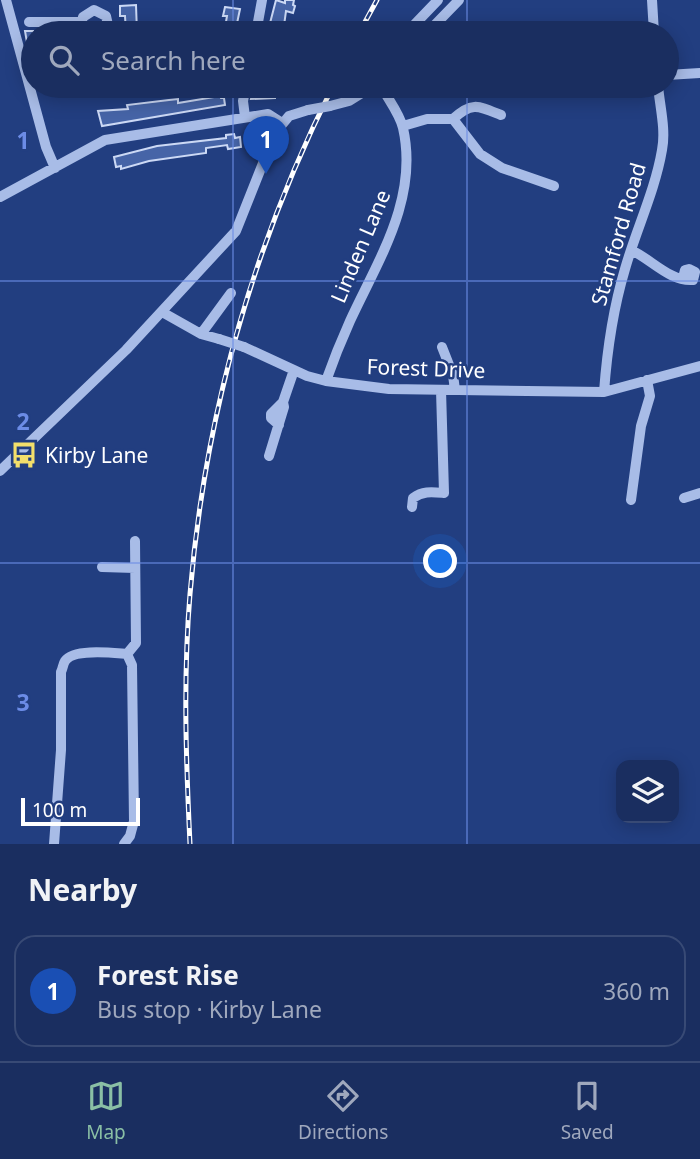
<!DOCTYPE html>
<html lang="en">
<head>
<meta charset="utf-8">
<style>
  body { margin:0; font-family:"Noto Sans",sans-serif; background:#233666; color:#f1f3f6 }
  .controls { position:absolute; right:21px; bottom:21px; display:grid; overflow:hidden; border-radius:14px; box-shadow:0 4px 18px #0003 }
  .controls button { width:63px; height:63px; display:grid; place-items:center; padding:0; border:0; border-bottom:2px solid #384a75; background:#1a2e60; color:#f1f3f6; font:35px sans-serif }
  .scale { position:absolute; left:21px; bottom:18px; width:119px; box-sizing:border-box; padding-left:7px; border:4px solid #fff; border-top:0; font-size:19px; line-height:24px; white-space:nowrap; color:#fff; -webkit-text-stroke:5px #223e80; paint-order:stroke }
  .you { position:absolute; left:441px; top:562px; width:24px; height:24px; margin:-18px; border:5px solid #fff; border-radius:50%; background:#1a73e8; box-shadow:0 0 0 10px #1a73e833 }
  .badge { display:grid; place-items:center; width:46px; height:46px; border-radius:50%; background:#8abfa5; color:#fff; font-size:23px; font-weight:700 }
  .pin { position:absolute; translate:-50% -58px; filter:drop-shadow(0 2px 4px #0008) }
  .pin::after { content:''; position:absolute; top:37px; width:24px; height:21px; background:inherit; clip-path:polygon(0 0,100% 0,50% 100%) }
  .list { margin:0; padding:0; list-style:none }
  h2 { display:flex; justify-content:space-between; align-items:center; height:91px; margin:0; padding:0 28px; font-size:30px }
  h2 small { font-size:23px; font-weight:400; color:#9fa8bd }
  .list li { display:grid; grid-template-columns:46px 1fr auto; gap:21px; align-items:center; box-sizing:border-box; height:112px; margin:0 14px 14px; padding:0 14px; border:2px solid #384a75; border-radius:21px }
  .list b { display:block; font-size:26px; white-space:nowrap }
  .list p { margin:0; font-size:23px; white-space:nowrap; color:#9fa8bd }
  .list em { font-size:23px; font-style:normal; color:#9fa8bd }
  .icon { flex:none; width:38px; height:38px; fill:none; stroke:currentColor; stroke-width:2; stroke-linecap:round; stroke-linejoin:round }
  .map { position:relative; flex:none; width:700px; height:844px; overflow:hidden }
  .search { position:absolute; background:#1a2e60; box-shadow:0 4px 18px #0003; left:21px; right:21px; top:21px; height:77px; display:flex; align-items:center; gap:18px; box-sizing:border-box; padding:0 24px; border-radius:38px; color:#9fa8bd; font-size:26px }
  .sheet { height:217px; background:#1a2e60 }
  nav { display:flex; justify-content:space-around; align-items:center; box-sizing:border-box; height:98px; border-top:2px solid #384a75; background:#1a2e60; font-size:19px; color:#9fa8bd }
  nav a { display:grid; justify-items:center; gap:4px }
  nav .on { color:#8abfa5 }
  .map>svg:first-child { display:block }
  .building { fill:#4664a7; stroke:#ccd9f5; stroke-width:2 }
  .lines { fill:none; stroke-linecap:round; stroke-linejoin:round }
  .minor { stroke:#a8bce7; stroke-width:10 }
  .rail-casing { stroke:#fff; stroke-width:5 }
  .rail { stroke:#223e80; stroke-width:2.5; stroke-dasharray:8; stroke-linecap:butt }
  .minor-bridge { stroke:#a8bce7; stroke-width:10 }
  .grid { fill:none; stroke:#6c8ce6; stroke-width:2; stroke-opacity:0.55 }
  .labels { text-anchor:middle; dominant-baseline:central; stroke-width:5; stroke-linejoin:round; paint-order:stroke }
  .street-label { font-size:21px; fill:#fff; stroke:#223e80 }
  .poi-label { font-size:21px; fill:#fff; stroke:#223e80; text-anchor:start }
  .grid-label { font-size:23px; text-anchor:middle; font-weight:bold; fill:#6c8ce6; stroke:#223e80; stroke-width:5; stroke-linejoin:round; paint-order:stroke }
</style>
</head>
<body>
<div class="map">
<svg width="700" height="844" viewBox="0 0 700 844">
  <rect width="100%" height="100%" fill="#223e80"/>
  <path class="building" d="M276 0 285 3V0H294L293 5 295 6 293 13 286 11 283 33H272L274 29 269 27Z
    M136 5 137 33H126L125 16H120V6Z
    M225 7 240 9 235 33H224L227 16H223Z
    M25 31H33V54H29Z
    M299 86 300 95 275 94V98L251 99 254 87Z
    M220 96 221 98H224L225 105 102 126 98 111 128 109 127 105 169 100 178 99V103Z
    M234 134 235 138 240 137 241 147 228 149 227 145 206 148V153L149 161 121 169V166L116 167 114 157 157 146 226 138V135Z"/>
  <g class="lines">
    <path class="minor" d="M6 0 46 147 55 168
      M652 0 654 33
      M29 22H81
      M415 24 438 0
      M85 33 81 25 83 17 94 10 106 16 108 25 104 33
      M256 33 262 0
      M427 33 459 0
      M667 75 700 73
      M330 106 349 101 373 86
      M245 117 243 101 246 86
      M453 119 480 154 502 168 554 186
      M403 126 427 119H453C472 101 479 106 501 115
      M0 197 105 140 268 114 282 123
      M631 250C651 259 670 282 693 280L695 272 689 269 685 270 683 278
      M162 312 201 334 219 339
      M201 334 231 293
      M244 347 307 376 326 381 389 389 604 392 700 366
      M442 347 453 375 455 390
      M326 381C333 361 341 341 350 321 378 260 419 199 403 128 400 114 388 99 381 86
      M604 392C607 351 613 309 625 269 636 230 655 191 662 150 666 130 660 107 658 86
      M279 425 271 418V414L283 402 294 370
      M269 456 284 407 283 402
      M0 471 126 350 236 231 275 133 289 116 308 110
      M684 498 700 493
      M631 500 641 426 650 396 647 380
      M412 507 413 498C423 491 431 492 444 493L441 390
      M102 567 135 568
      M127 654 136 643 135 541
      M54 844 61 750V672C63 668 63 664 65 661 74 648 113 653 127 654
      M124 844 130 836 134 821 132 665 127 654"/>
    <g class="rail-casing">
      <path id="rail" d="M359 33 377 0
        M190 844C186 761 183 678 190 594 205 414 252 247 333 86"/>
    </g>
    <use href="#rail" class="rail"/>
    <path class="minor-bridge" d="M308 110 330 106
      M219 339 244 347"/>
  </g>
  <path class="grid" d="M233 0V33M467 0V33M233 86V844M467 86V844M0 281H700M0 563H700"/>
  <defs>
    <g id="bus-bare" transform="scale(2.1)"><path d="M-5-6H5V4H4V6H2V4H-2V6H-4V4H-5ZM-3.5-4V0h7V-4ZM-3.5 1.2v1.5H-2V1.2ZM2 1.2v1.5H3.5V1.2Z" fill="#f3df6b" stroke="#223e80" stroke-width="2.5" paint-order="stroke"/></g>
  </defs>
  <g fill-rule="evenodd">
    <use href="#bus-bare" x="24" y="455"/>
  </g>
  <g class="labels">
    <g class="street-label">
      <text transform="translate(618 234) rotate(-74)">Stamford Road</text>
      <text transform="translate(360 246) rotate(-67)">Linden Lane</text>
      <text transform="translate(426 368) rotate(2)">Forest Drive</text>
    </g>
    <g class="poi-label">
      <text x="45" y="455">Kirby Lane</text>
    </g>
  </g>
  <g class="grid-label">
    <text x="23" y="149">1</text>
    <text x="23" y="430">2</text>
    <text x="23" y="711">3</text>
  </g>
</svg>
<div class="controls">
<button><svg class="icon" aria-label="layers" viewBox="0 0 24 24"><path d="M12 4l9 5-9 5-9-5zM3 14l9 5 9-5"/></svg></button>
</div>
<div class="scale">100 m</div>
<div class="you"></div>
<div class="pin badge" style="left:266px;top:174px;background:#1a4fb4">1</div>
<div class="search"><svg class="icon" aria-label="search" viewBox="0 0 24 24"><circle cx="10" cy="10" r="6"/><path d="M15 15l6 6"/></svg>Search here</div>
</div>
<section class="sheet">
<h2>Nearby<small></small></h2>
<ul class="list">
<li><span class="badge" style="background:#1a4fb4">1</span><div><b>Forest Rise</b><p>Bus stop · Kirby Lane</p></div><em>360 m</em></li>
</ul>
</section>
<nav>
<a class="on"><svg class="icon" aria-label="map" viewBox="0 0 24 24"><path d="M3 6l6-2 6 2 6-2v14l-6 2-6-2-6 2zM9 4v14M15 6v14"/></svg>Map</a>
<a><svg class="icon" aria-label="directions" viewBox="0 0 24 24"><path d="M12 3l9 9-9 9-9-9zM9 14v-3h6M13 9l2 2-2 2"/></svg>Directions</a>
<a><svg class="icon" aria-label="saved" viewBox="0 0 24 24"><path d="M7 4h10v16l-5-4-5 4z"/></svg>Saved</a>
</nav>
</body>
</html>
